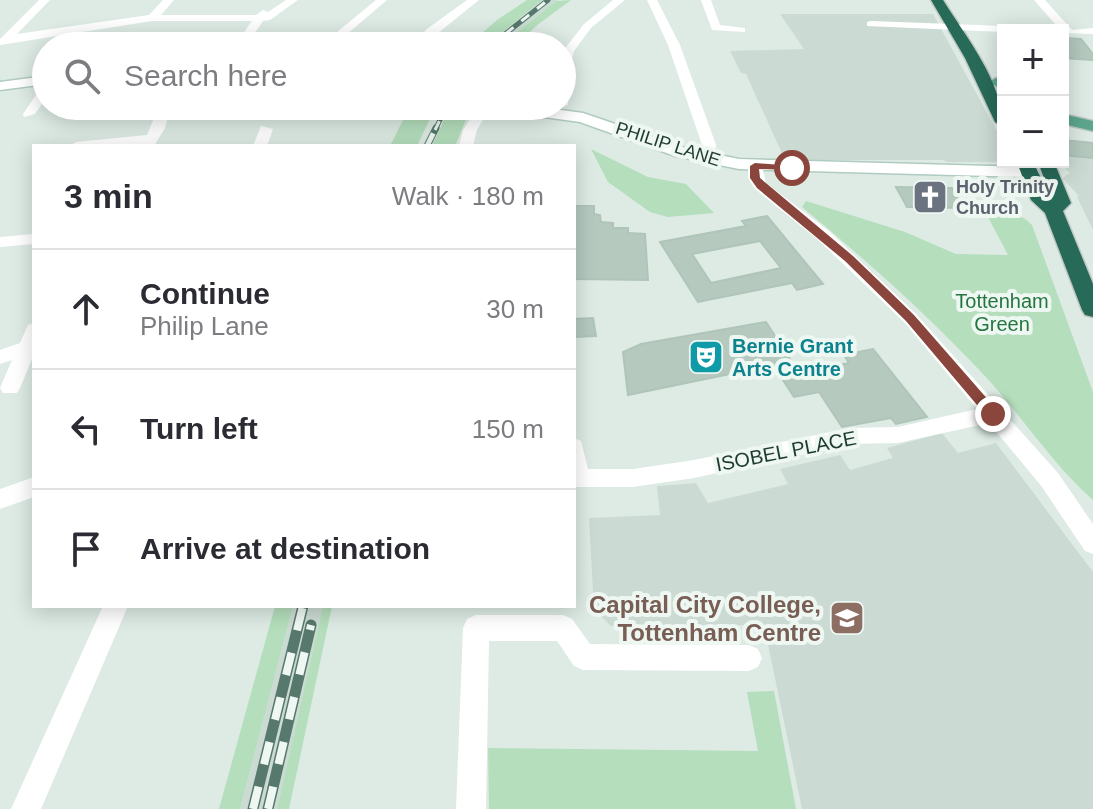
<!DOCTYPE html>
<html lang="en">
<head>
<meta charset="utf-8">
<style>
  body { margin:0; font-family:Arial,sans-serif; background:#f7f7f7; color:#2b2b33 }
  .controls { position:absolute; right:24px; top:24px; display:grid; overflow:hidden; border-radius:0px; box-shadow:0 4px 20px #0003 }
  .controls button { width:72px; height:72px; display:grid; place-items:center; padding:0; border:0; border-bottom:2px solid #e1e1e2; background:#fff; color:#2b2b33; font:40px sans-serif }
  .stop { position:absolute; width:24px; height:24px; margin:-18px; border:6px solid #8a463c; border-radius:50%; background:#fff }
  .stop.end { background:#8a463c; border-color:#fff; box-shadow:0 2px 8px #0008 }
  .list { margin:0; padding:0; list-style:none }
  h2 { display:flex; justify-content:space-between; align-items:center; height:104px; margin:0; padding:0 32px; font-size:34px }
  h2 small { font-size:26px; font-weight:400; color:#7c7c81 }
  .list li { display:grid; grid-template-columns:52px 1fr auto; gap:24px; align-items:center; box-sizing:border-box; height:120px; padding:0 32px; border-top:2px solid #e1e1e2 }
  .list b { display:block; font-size:30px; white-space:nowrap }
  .list p { margin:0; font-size:26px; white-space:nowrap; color:#7c7c81 }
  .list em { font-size:26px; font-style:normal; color:#7c7c81 }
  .icon { flex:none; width:44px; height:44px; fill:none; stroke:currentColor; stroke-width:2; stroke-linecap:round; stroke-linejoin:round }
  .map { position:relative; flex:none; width:1093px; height:809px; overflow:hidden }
  .search { position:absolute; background:#fff; box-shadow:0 4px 20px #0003; left:32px; top:32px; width:544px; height:88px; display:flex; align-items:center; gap:20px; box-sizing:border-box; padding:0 28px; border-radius:44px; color:#7c7c81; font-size:30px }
  .panel { position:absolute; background:#fff; box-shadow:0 4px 20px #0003; left:32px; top:144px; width:544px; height:464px; border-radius:0px }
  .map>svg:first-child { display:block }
  .built { fill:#cbdbd3 }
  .green { fill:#b4debc }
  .building { fill:#b5c9bf; stroke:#afc5ba; stroke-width:2; fill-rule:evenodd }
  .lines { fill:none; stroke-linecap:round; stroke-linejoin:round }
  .secondary-casing { stroke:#b0cbbf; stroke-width:3 }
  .primary-casing { stroke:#c0c8c5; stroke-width:3 }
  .highway-casing { stroke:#c0c8c5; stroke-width:3 }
  .street { fill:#fff; fill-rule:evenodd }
  .secondary { fill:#fff; fill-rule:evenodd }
  .primary { fill:#5da58e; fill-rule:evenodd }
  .highway { fill:#276a58; fill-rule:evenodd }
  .rail-far2-casing { stroke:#57786d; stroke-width:5 }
  .rail-far1-casing { stroke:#57786d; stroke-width:7 }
  .rail-casing { stroke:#57786d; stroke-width:11 }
  .rail-far2 { stroke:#eef7f2; stroke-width:3; stroke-dasharray:10; stroke-linecap:butt }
  .rail-far1 { stroke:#eef7f2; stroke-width:5; stroke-dasharray:14; stroke-linecap:butt }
  .rail { stroke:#eef7f2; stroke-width:8; stroke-dasharray:23; stroke-linecap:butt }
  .route { fill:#8a463c }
  .labels { text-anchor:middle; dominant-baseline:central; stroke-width:8; stroke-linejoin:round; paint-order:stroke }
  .far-street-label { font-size:18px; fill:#1e3b31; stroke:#eef7f2 }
  .far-worship-label { font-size:18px; font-weight:bold; fill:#5b616d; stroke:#eef7f2; text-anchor:start }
  .park-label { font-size:20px; fill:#24763f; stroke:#eef7f2 }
  .culture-label { font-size:20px; font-weight:bold; fill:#0d838f; stroke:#eef7f2; text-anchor:start }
  .street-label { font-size:20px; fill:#1e3b31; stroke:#eef7f2 }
  .near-education-label { font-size:24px; font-weight:bold; fill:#785e54; stroke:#eef7f2; text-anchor:end }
</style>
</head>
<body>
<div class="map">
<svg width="1093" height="809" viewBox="0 0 1093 809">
  <rect width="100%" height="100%" fill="#ddebe4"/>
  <path class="built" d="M542 0H557L500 46H485Z
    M780 14H933L1003 142V162H1010H946L944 160H785L746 74 741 73 730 51 804 49Z
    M1063 139 1093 143V230L1077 197 1079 196 1062 178 1070 173 1060 162 1065 161Z
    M942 433 958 453 996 443 1093 572V809H802L764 625 611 626 594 610 589 518 660 515 657 486 696 483 708 503 788 484 780 469 840 455 850 470 893 458 887 448Z
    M293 606H323L277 809H240Z"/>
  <path class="green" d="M527 0H542L485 46H467L497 20Z
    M571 0 536 26 516 46H500L556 1Z
    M410 106H436L417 146H390Z
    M450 107 470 110 455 146H432Z
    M591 149 648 177 686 184 714 213 668 217 650 212 608 182Z
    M806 201 905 232 956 254 1008 255 988 217C1005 209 1019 212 1032 225L1093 392V500C1052 464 1022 416 985 376 928 315 866 260 802 207Z
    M275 606H293L240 809H219Z
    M323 606H332L289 809H277Z
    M774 691 796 809H489L488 748 758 751 747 692Z"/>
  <path class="building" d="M1063 38 1081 39 1093 54V60L1063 58Z
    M1063 140 1093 143V158L1063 155Z
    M896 187 952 188 964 208 907 207Z
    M574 206H594V214L600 215 601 222 613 223V228H628V233L645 234 648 280 574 279Z
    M767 216 823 284 797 290 792 283 698 302 660 242 746 226 742 221ZM760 241 781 268 711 283 692 254Z
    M593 318 596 336 574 337V319Z
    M766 322 799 373 849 363 844 355 873 349 927 417 896 424 891 418 842 427 819 392 794 397 773 365 628 395 623 352 641 344Z"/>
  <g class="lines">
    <g class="secondary-casing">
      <path id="secondary" d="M46 76V84L0 90V82Z
        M492 106H532L583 113 685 148 739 159 1030 167 1039 172 1030 177 739 169 675 156 580 122 500 111Z"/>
    </g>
    <g class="primary-casing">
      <path id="primary" d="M996 78 1003 80V90L989 82Z
        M1063 114 1093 121V131L1063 124Z"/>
    </g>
    <g class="highway-casing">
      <path id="highway" d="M931 0H943C966 37 1003 82 1003 127L995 122 965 58Z
        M1017 162H1033L1052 200 1038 162H1054L1071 203 1063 211 1093 284V317L1085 315 1082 310 1045 213 1031 200Z"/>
    </g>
    <path class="street" d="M39 0H50L17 34 149 15 163 0H174L161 15H256L263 10 268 12 286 0H298L270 20 263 21 246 46H234L252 21H152L0 45V39Z
      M376 0H387L333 46H320Z
      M467 0H479L422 46H410L427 29Z
      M613 0H625L591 28 574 51 570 66 568 105 558 108 562 106 563 51 584 24Z
      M647 0H657L680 45 716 145 713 162 701 159 702 145 668 45Z
      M701 0H711L720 25 745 28V32L712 30Z
      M1034 0H1045L1072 30 1093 28V34L1063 33Z
      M871 21 1029 27 1034 30 1003 32 867 26V22Z
      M46 85V98L35 114 24 117 23 114 42 86Z
      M159 106H171L165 128 154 146H69L76 142 147 135Z
      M479 106H491L477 130 473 146H459L463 130Z
      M261 126 273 129 267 146H253Z
      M755 162 762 166 766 183 829 231 916 314 1058 473 1093 524V554L1085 551 1042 487 989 423 898 443 850 444 694 478 633 487H574V438L581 441 588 469H633L694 460 850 428 898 427 977 409 904 322 817 239 755 189 748 178V166Z
      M34 234V244L0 247V237Z
      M34 323V354L20 388 17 393H3L0 388 12 360 0 364V350L20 343 28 325Z
      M34 477V497L0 509V489Z
      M103 606H128L41 809H11Z
      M476 615H563L572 619 590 644 749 645 758 649 762 658 758 667 749 671 583 670 574 666 557 641H489L486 809H456L463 628 467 619Z"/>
    <use href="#secondary" class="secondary"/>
    <use href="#primary" class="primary"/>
    <use href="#highway" class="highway"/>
    <g class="rail-far2-casing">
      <path id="rail-far2" d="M490 46 548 0
        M435 130 447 106"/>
    </g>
    <g class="rail-far1-casing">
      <path id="rail-far1" d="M427 146 436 128"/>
    </g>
    <g class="rail-casing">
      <path id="rail" d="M253 809 303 606
        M268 809 311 625"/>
    </g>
    <use href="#rail-far2" class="rail-far2"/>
    <use href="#rail-far1" class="rail-far1"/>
    <use href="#rail" class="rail"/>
  </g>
  <path class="route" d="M755 163 795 166 792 170 759 169 760 178 853 256 914 315 997 410V418H988L906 321 845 261 757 188 750 178V166Z"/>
  <defs>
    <g id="church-square" transform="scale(1.8)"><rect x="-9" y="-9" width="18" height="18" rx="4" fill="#6b7280" stroke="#eef7f2"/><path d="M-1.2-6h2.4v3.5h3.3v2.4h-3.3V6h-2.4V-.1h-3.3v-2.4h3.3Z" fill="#fff"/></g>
    <g id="theatre-square" transform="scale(1.8)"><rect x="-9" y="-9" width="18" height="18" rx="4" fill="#0f9aa8" stroke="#eef7f2"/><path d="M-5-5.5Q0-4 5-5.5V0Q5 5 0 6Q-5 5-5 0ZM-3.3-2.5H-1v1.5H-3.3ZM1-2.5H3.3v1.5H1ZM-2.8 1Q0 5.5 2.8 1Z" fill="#fff"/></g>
    <g id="university-square" transform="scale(1.8)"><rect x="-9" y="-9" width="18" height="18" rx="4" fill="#8d6e63" stroke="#eef7f2"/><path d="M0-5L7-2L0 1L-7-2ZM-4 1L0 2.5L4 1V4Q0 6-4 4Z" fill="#fff"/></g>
  </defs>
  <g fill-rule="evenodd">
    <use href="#church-square" x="930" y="197"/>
    <use href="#theatre-square" x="706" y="357"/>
    <use href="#university-square" x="847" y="618"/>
  </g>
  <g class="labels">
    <g class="far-street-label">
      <text transform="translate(668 144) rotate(18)">PHILIP LANE</text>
    </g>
    <g class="far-worship-label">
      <text x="956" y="187">Holy Trinity<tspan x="956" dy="21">Church</tspan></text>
    </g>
    <g class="park-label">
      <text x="1002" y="301">Tottenham<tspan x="1002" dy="23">Green</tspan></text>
    </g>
    <g class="culture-label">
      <text x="732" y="346">Bernie Grant<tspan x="732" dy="23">Arts Centre</tspan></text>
    </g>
    <g class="street-label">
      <text transform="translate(786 451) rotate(-11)">ISOBEL PLACE</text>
    </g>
    <g class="near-education-label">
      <text x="821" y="604">Capital City College,<tspan x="821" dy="28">Tottenham Centre</tspan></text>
    </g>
  </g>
</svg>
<div class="controls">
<button>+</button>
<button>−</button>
</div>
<div class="stop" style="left:792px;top:168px"></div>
<div class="stop end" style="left:993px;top:414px"></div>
<div class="search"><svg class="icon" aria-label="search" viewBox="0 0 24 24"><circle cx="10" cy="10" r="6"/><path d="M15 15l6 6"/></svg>Search here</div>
<section class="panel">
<h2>3 min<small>Walk · 180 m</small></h2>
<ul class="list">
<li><svg class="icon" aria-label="ahead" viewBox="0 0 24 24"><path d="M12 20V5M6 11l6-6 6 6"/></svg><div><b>Continue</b><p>Philip Lane</p></div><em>30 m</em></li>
<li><svg class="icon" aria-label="left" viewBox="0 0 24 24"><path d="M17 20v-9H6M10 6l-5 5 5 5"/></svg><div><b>Turn left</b></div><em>150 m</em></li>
<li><svg class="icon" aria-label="arrive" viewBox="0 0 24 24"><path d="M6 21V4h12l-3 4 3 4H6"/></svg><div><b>Arrive at destination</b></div></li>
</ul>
</section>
</div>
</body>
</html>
